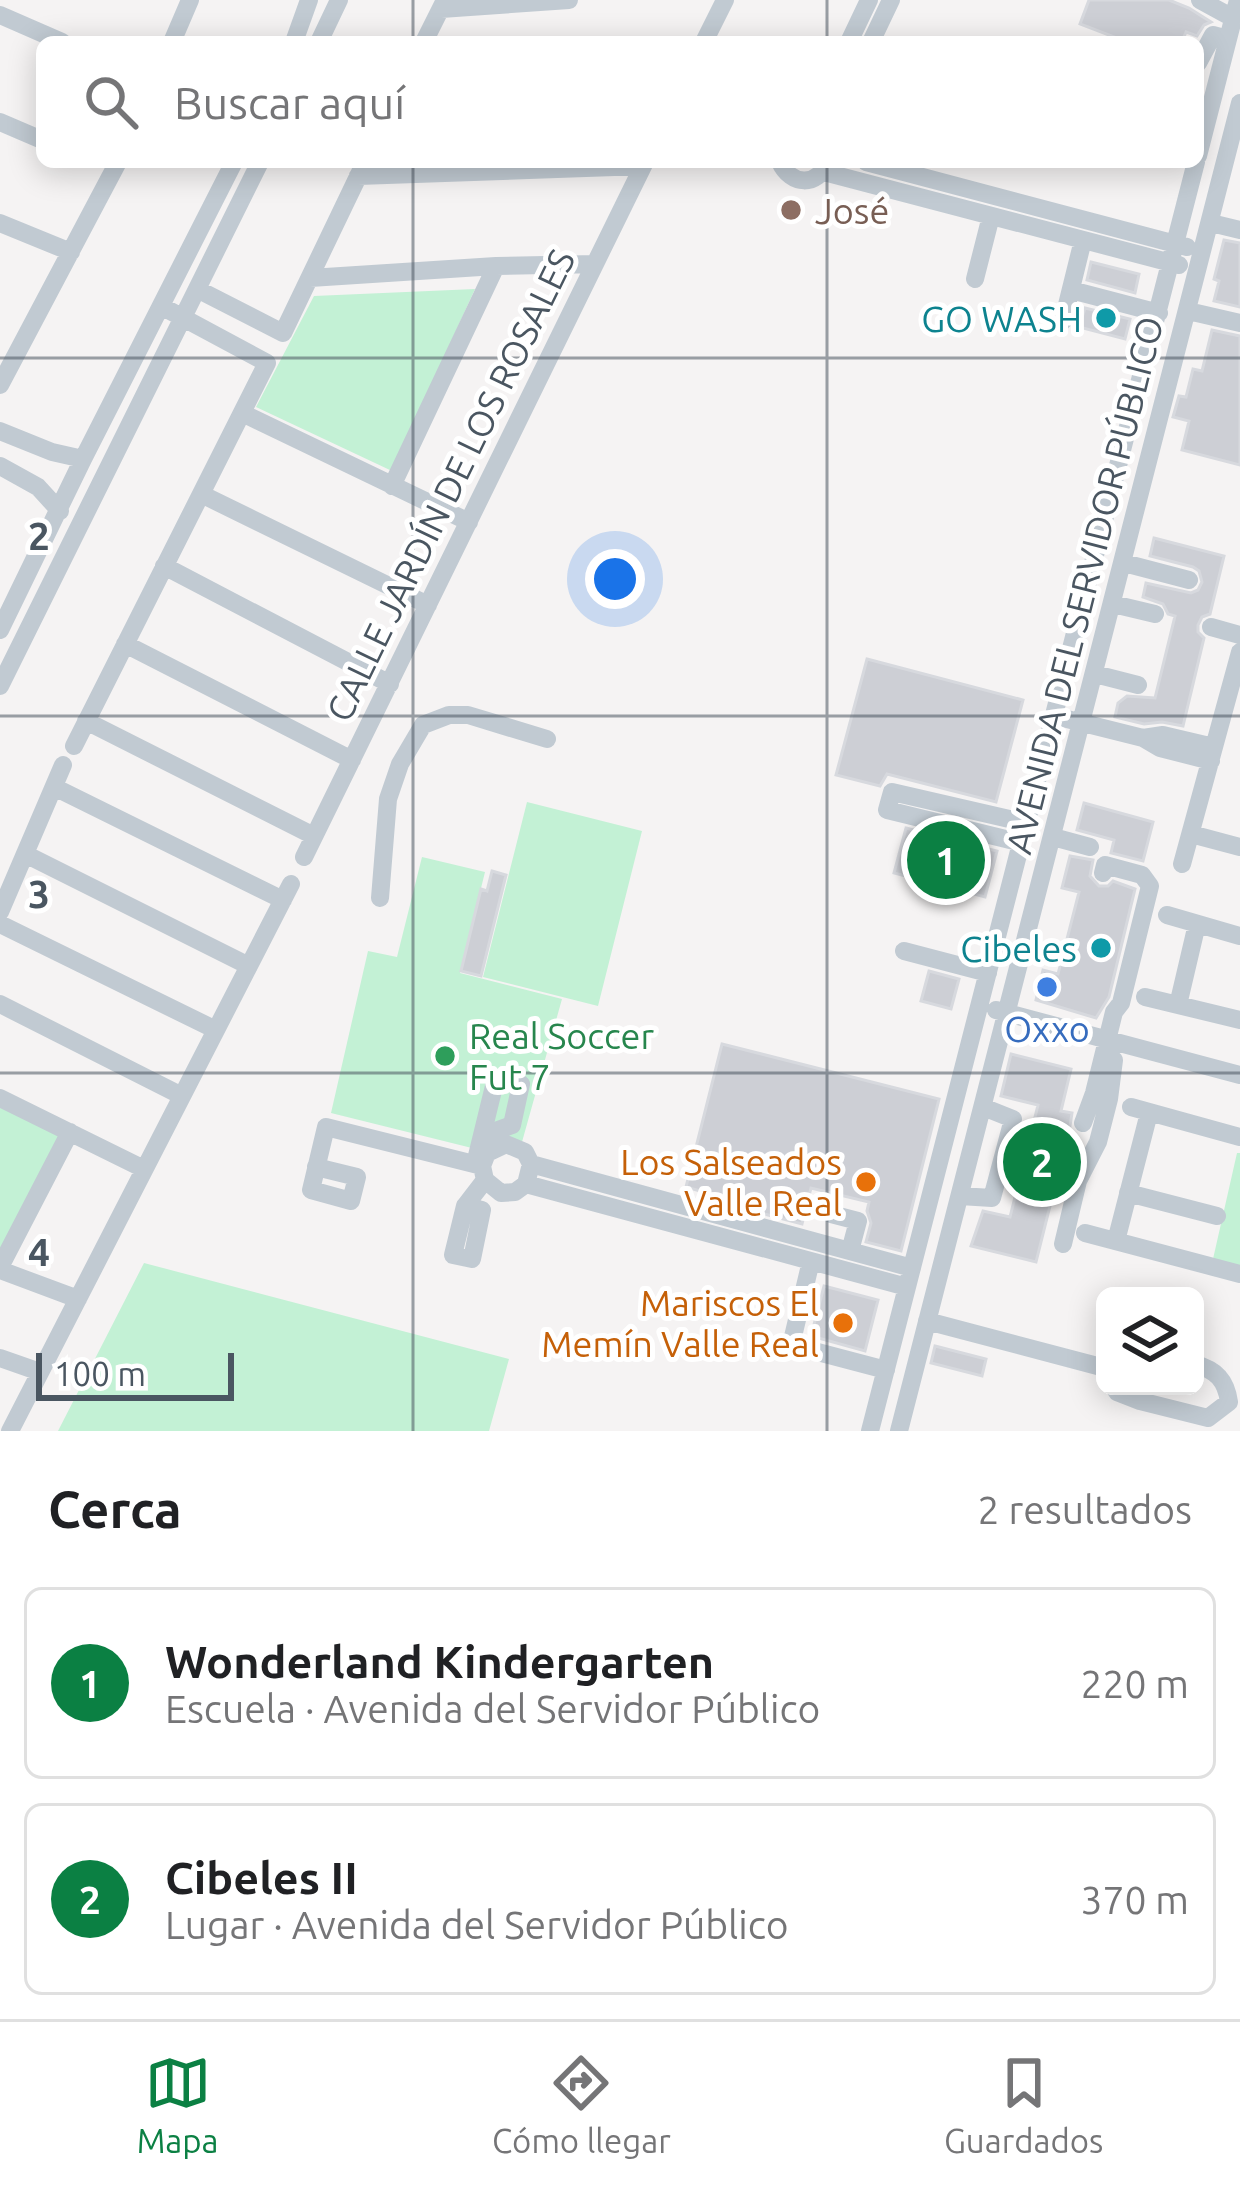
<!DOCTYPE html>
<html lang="es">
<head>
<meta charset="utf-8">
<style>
  body { margin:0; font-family:Ubuntu,sans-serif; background:#f6f6f6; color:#202124 }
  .controls { position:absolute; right:36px; bottom:36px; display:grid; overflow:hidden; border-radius:18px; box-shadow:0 6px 30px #0003 }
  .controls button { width:108px; height:108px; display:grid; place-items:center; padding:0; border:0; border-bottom:3px solid #e0e0e0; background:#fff; color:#202124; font:60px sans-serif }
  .scale { position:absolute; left:36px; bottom:30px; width:198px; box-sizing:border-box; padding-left:12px; border:6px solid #4a5661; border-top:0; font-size:33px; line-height:42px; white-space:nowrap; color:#4a5661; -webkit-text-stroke:9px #fff; paint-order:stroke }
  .you { position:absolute; left:615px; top:579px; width:42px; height:42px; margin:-30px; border:9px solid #fff; border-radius:50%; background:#1a73e8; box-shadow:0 0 0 18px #1a73e833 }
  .badge { display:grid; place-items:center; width:78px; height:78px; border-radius:50%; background:#0b8043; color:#fff; font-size:39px; font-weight:700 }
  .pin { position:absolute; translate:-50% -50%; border:6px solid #fff; box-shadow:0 3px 12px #0006 }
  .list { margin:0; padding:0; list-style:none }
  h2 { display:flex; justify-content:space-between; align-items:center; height:156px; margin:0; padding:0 48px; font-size:51px }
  h2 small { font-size:39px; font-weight:400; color:#757577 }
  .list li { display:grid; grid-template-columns:78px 1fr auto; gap:36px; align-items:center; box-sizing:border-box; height:192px; margin:0 24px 24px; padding:0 24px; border:3px solid #e0e0e0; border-radius:18px }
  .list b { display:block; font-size:45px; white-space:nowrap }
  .list p { margin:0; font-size:39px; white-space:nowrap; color:#757577 }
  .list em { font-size:39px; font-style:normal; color:#757577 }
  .icon { flex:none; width:66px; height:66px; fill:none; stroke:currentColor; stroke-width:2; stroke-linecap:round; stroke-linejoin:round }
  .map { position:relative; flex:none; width:1240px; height:1431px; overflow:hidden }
  .search { position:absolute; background:#fff; box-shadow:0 6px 30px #0003; left:36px; right:36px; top:36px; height:132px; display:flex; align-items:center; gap:30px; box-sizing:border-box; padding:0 42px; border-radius:18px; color:#757577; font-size:45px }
  .sheet { height:588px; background:#fff }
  nav { display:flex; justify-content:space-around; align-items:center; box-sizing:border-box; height:168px; border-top:3px solid #e0e0e0; background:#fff; font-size:33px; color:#757577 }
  nav a { display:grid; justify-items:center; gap:6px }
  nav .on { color:#0b8043 }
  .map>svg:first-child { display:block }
  .green { fill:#c3f1d5 }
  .building { fill:#cdcfd5; stroke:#d7d9de; stroke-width:3 }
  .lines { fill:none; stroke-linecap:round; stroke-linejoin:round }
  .minor { stroke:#c1cad2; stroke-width:18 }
  .grid { fill:none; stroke:#4a5661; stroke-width:3; stroke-opacity:0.55 }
  .education-dot { fill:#8d6e63; stroke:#fff; stroke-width:4.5 }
  .culture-dot { fill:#0f9aa8; stroke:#fff; stroke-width:4.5 }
  .shop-dot { fill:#3f7fe0; stroke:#fff; stroke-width:4.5 }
  .leisure-dot { fill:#2e9e5b; stroke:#fff; stroke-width:4.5 }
  .food-dot { fill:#e8710a; stroke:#fff; stroke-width:4.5 }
  .labels { text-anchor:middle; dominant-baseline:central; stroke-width:10; stroke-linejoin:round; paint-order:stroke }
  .education-label { font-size:36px; fill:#785e54; stroke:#fff; text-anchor:start }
  .culture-label { font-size:36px; fill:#0d838f; stroke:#fff; text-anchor:end }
  .street-label { font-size:36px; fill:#4a5661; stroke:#fff }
  .shop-label { font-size:36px; fill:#366cbe; stroke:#fff }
  .leisure-label { font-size:36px; fill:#27864d; stroke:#fff; text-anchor:start }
  .food-label { font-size:36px; fill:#c56008; stroke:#fff; text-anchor:end }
  .grid-label { font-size:39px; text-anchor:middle; font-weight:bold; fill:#4a5661; stroke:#fff; stroke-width:10; stroke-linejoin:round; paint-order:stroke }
</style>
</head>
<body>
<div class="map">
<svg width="1240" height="1431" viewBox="0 0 1240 1431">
  <rect width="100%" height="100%" fill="#f5f3f3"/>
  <path class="green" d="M475 289 392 471 256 407 314 296Z
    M527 802 642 831 598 1006 483 977Z
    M422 857 485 872 460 973 562 999 522 1142 484 1151 331 1113 368 951 397 957Z
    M0 1105 62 1135 0 1254Z
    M1237 1153H1240V1266L1213 1259Z
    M144 1263 509 1359 489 1431H58Z"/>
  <path class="building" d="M1089 0H1169L1189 8 1211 22 1204 25 1197 36 1186 32 1182 42H1127L1080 24Z
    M1224 240 1240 243V307L1214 301 1219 281 1214 279Z
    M1091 262 1139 274 1135 293 1087 280Z
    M1085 308 1130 319 1125 339 1079 327Z
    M1212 330 1240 336V465L1182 450 1189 421 1173 417 1179 396 1186 397 1193 369 1202 371Z
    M1154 538 1224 556 1210 614 1202 617 1198 625V632L1204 638 1183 726 1162 722 1144 724 1115 717 1118 703 1127 696 1155 698 1175 616 1168 614 1163 604 1143 597 1146 583 1191 593 1198 590 1202 582 1199 571 1193 567 1150 556Z
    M867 659 1023 700 996 802 887 774 880 786 836 775Z
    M1084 803 1153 822 1143 861 1111 853 1114 840 1077 830Z
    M906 828 997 851 985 897 894 873Z
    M1070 856 1093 860 1090 876 1099 886H1108L1113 881 1135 889 1109 997 1096 1018 1036 1000 1043 970 1058 974 1079 892 1062 888Z
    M492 871 506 875 481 976 461 971 481 889 487 891Z
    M929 971 959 979 951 1009 921 1001Z
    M722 1044 939 1099 901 1251 866 1242 871 1223 867 1211 869 1202 811 1188 802 1224 712 1200 714 1195 686 1187Z
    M1011 1054 1071 1069 1061 1111 1072 1113 1070 1126 1036 1262 971 1246 983 1211 1010 1217 1038 1105 1001 1096Z
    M824 1286 878 1300 865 1351 811 1336Z
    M935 1346 986 1359 982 1376 931 1363Z"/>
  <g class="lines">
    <path class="minor" d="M1200 0 1233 18
      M441 9 569 0
      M0 15 62 42
      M172 42 190 0
      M294 42 309 0
      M319 42 339 0
      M424 42 445 0
      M704 42 725 0
      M849 42 869 0
      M871 42 891 0
      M1198 63 1213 35 1228 39
      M0 122 42 140
      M1198 156 1238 0
      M780 162C791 186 817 187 828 162
      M866 162 1187 247
      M824 172 1179 265
      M358 176 643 166
      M0 223 71 252
      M1211 223 1240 230
      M310 278 496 266 595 264
      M975 279 991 216
      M197 289 283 333 365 162
      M1071 290 1159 313
      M1188 311 1240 323
      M1063 321 1083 240
      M0 385 118 162
      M242 413 469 522
      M0 431 52 452 83 459
      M0 466 38 487 60 511
      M392 486 496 266
      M201 494 428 605
      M1124 563 1189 580
      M164 566 390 684
      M1113 604 1155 614
      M1211 627 1240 635
      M0 630 83 459 234 162
      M125 644 352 760
      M1095 674 1138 685
      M0 686 260 162
      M1055 716 1143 738 1160 748 1211 761
      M86 721 314 836
      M1143 738 1163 735 1214 747
      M74 746 267 363 161 306
      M54 787 283 900
      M1191 834 1240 847
      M1053 837 1090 847
      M1022 843 887 810 892 792 1027 823
      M25 854 249 966
      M304 857 645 162
      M1182 864 1240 652
      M380 898 388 799 400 764 423 725 449 715H468L547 739
      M0 912 63 765
      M1167 915 1240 936
      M0 924 216 1030
      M1197 924 1178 1005 1240 1020
      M904 951 988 973
      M1145 997 1178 1005
      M0 1004 182 1096
      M996 1010 1240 1075
      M0 1098 144 1169
      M1131 1107 1240 1137
      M1083 1123 1094 1093 1114 1012 1121 1003 1150 886 1142 875 1105 865 1103 873
      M482 1136 512 1125 521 1084
      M475 1164 496 1078
      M531 1164 912 1268
      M316 1167 357 1177 351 1201 311 1190 326 1127 482 1166
      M526 1184 531 1164 525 1152 506 1144 487 1153 482 1166 485 1180 501 1193 515 1192 526 1184 907 1287
      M1128 1193 1217 1216
      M960 1196 992 1198 1013 1119 983 1107
      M465 1206 482 1210 472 1259 453 1255 465 1206 485 1180
      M831 1214 858 1221 850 1251
      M1085 1233 1240 1274
      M1116 1241 1149 1113
      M1063 1244 1078 1181 1098 1142 1109 1099 1114 1060
      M811 1261 791 1345 886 1370
      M0 1267 70 1132
      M0 1270 78 1299
      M927 1321 1105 1368
      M0 1358 40 1372
      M1195 1364C1216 1370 1226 1380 1229 1402
      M1114 1386 1117 1392 1140 1401 1208 1418 1229 1402
      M10 1431 291 884
      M870 1431 1196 162
      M899 1431 1240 103"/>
  </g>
  <path class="grid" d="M413 0V42M827 0V42M413 162V1431M827 162V1431M0 358H1240M0 716H1240M0 1073H1240"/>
  <circle class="education-dot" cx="791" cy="210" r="12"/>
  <g class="culture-dot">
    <circle cx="1106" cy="318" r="12"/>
    <circle cx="1101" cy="948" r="12"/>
  </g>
  <circle class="shop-dot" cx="1047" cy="987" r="12"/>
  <circle class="leisure-dot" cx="445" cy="1056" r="12"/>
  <g class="food-dot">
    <circle cx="866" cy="1182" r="12"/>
    <circle cx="843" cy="1323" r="12"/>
  </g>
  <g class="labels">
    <g class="education-label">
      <text x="815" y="210">José</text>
    </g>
    <g class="culture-label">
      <text x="1082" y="318">GO WASH</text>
      <text x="1077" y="948">Cibeles</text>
    </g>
    <g class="street-label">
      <text transform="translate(450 485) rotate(-64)">CALLE JARDÍN DE LOS ROSALES</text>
      <text transform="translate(1084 585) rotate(-76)">AVENIDA DEL SERVIDOR PÚBLICO</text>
    </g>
    <g class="shop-label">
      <text x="1047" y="1028">Oxxo</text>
    </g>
    <g class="leisure-label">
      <text x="469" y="1035">Real Soccer<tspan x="469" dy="41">Fut 7</tspan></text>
    </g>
    <g class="food-label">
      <text x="842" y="1161">Los Salseados<tspan x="842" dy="41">Valle Real</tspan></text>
      <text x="819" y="1302">Mariscos El<tspan x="819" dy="41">Memín Valle Real</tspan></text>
    </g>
  </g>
  <g class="grid-label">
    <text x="39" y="550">2</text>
    <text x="39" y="908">3</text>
    <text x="39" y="1266">4</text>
  </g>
</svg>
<div class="controls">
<button><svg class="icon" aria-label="layers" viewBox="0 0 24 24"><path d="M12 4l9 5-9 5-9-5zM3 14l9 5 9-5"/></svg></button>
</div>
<div class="scale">100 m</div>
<div class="you"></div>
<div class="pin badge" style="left:946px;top:860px">1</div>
<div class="pin badge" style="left:1042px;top:1162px">2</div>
<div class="search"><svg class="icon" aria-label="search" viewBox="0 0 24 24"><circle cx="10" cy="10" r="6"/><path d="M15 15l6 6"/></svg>Buscar aquí</div>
</div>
<section class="sheet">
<h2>Cerca<small>2 resultados</small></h2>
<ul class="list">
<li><span class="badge">1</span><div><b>Wonderland Kindergarten</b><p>Escuela · Avenida del Servidor Público</p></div><em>220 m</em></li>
<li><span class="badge">2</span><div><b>Cibeles II</b><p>Lugar · Avenida del Servidor Público</p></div><em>370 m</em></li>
</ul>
</section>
<nav>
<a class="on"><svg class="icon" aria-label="map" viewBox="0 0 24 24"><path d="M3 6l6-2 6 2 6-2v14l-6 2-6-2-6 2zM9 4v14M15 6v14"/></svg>Mapa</a>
<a><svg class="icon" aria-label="directions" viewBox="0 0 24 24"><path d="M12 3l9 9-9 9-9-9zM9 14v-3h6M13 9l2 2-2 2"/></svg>Cómo llegar</a>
<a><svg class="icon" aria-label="saved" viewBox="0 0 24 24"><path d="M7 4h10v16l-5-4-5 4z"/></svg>Guardados</a>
</nav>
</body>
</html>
